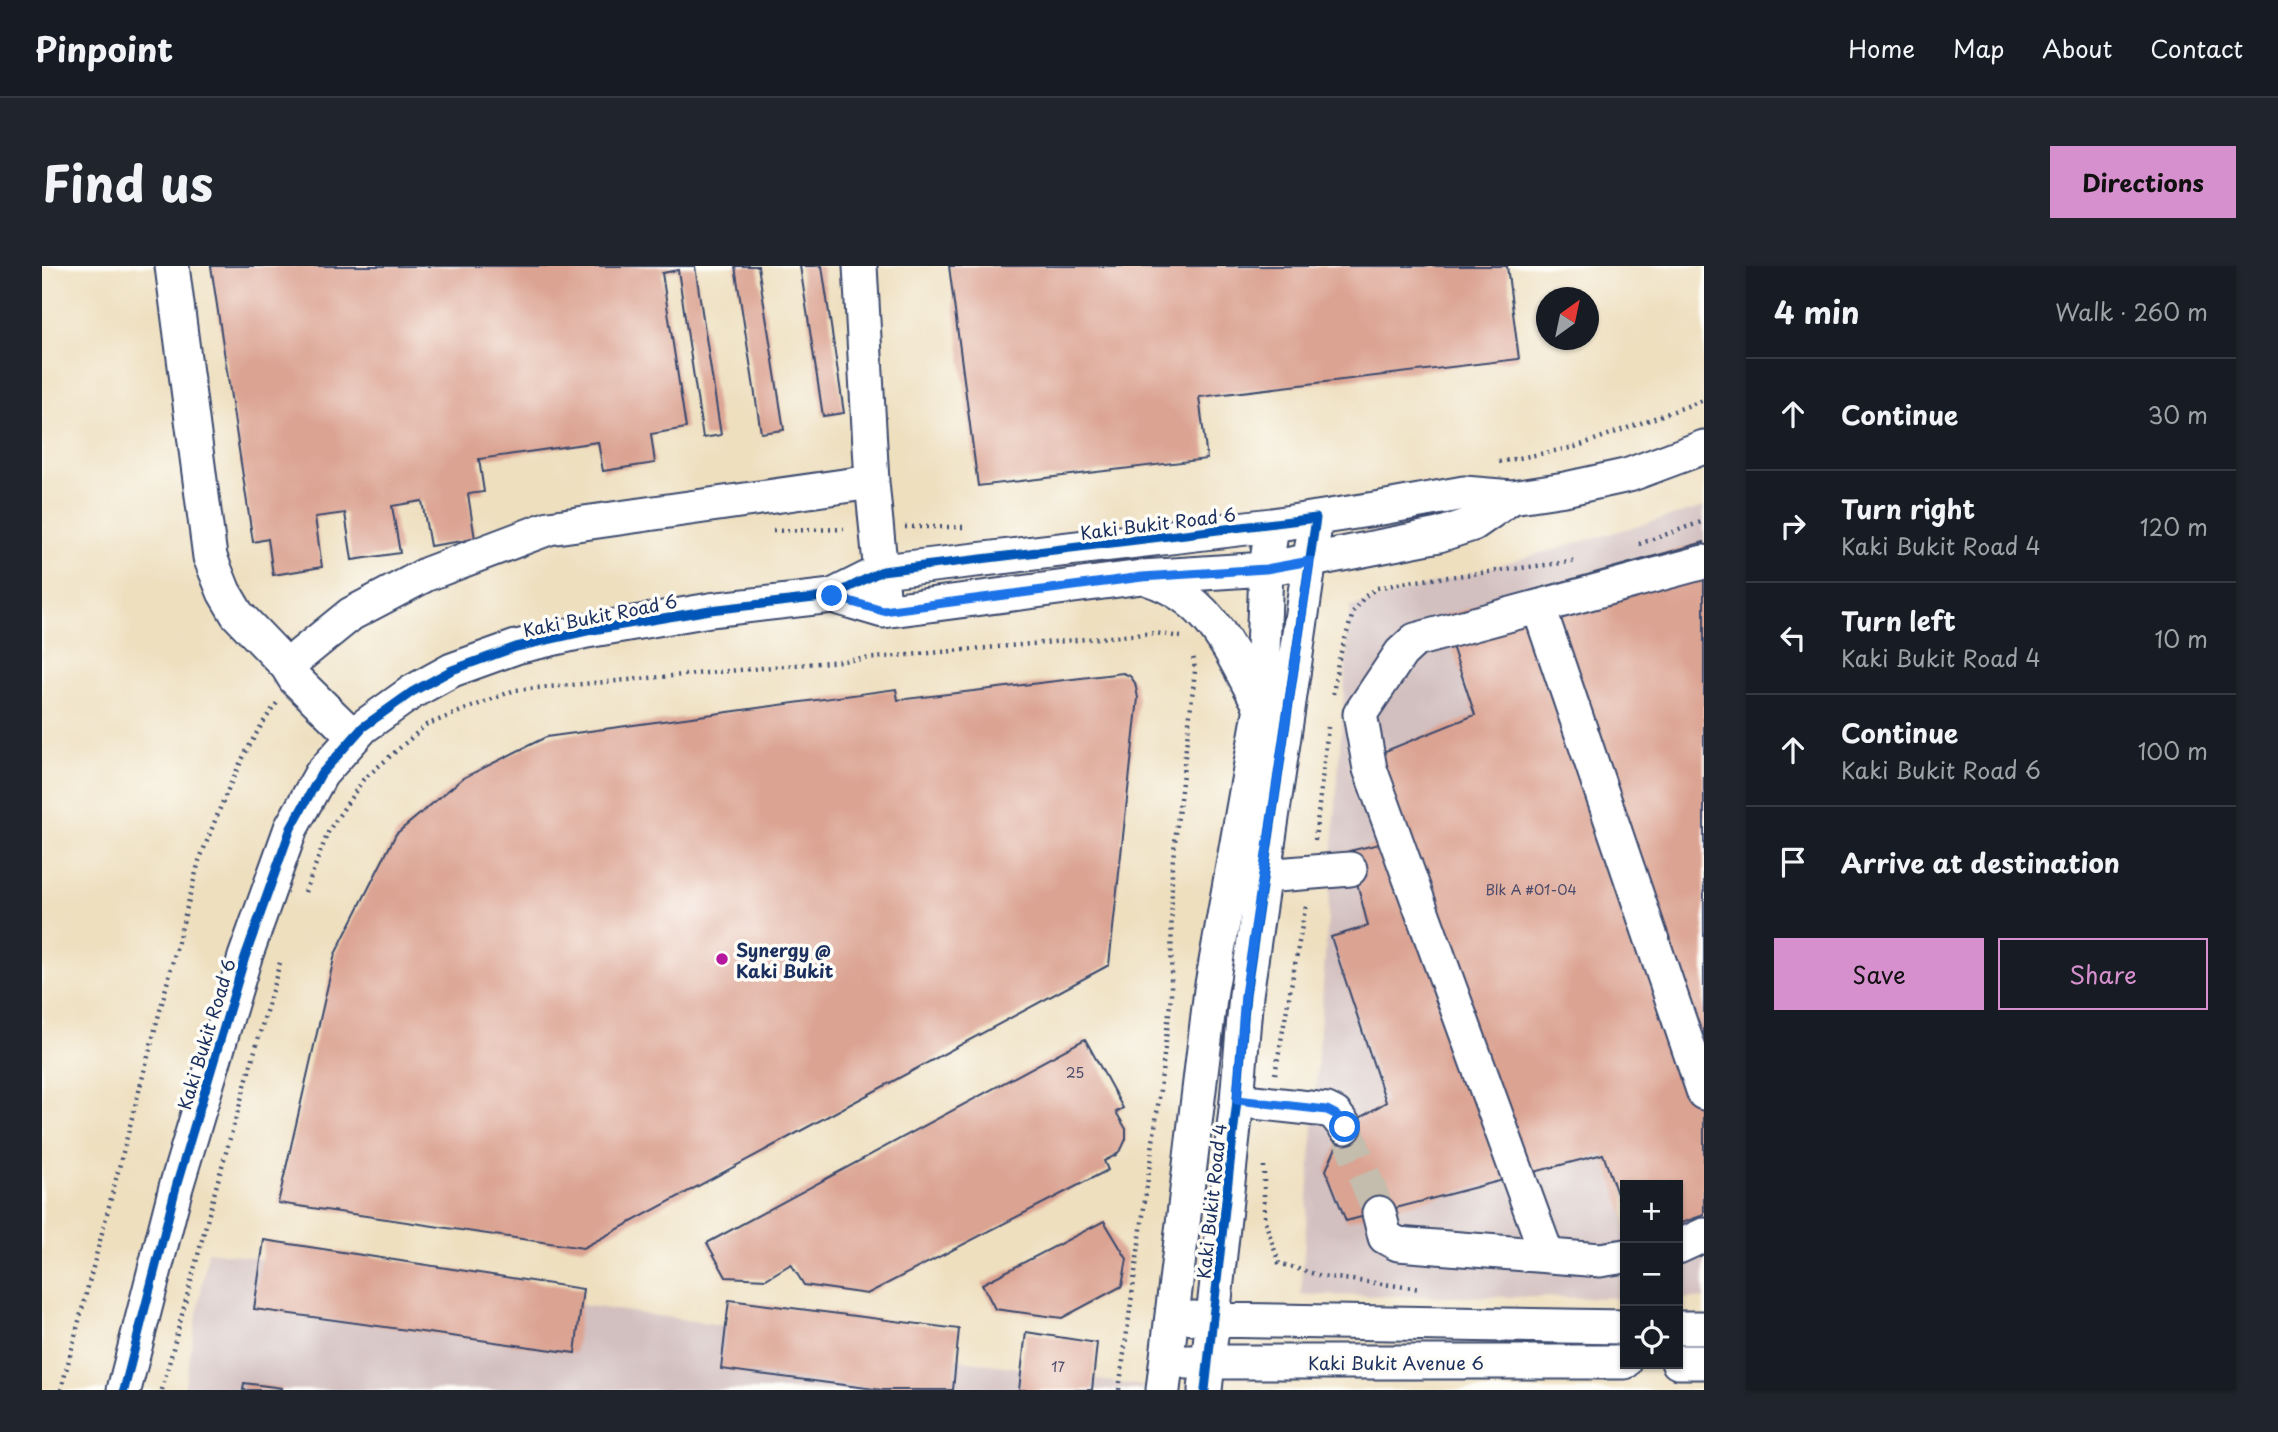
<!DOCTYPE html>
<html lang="en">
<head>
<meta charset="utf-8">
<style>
  body { margin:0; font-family:"Playpen Sans",sans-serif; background:#20242c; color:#f1f3f6 }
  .controls { position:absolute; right:21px; bottom:21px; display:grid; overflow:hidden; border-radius:0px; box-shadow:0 2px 5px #0004 }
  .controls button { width:63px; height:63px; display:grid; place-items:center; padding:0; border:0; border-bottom:2px solid #363941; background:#171b24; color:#f1f3f6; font:35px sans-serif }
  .compass { position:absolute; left:1494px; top:21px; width:63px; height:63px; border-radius:50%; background:#171b24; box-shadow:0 2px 5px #0004; rotate:33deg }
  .stop { position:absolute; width:21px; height:21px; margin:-16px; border:5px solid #1a73e8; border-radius:50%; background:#fff }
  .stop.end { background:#1a73e8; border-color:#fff; box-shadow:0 2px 7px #0008 }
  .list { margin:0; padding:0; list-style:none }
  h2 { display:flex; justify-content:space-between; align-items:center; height:91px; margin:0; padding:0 28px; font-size:30px }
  h2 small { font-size:23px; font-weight:400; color:#9ea1a6 }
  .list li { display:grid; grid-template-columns:46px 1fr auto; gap:21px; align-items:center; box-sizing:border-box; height:112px; padding:0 28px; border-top:2px solid #363941 }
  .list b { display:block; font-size:26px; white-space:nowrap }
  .list p { margin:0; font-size:23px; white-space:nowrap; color:#9ea1a6 }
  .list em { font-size:23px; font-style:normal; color:#9ea1a6 }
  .actions { display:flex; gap:14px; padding:21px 28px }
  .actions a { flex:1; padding:16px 0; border:2px solid #d690ce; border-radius:0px; text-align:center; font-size:24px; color:#d690ce }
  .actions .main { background:#d690ce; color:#111 }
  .icon { flex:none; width:38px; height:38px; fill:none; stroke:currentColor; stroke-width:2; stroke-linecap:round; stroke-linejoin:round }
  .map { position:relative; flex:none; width:1662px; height:1124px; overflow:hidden; border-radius:0px }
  header { display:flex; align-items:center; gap:42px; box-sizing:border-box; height:98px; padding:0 35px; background:#171b24; border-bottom:2px solid #363941 }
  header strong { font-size:33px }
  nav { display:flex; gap:38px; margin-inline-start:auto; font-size:24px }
  .intro { display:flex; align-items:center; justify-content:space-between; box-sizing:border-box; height:168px; padding:0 42px }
  h1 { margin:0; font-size:49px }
  .button { padding:18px 32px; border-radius:0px; background:#d690ce; color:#111; font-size:24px; font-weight:700 }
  main { display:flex; gap:42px; padding:0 42px }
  aside { flex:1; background:#171b24; border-radius:0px; box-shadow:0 2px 5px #0004 }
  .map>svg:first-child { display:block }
  .industrial { fill:#d2bfbf }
  .building { fill:#dba392 }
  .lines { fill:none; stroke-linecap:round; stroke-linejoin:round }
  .minor-tunnel { stroke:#c4bcac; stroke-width:33; stroke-dasharray:33 17; stroke-linecap:butt }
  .minor-casing { stroke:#3b496d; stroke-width:37 }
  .path { stroke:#3b496d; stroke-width:4.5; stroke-dasharray:2 5; stroke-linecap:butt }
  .minor { stroke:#fff; stroke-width:33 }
  .cycleway-casing { stroke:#fdfcf7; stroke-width:13 }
  .cycleway { stroke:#0057b8; stroke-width:9 }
  .route { stroke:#1a73e8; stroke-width:9 }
  .poi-dot { fill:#b5179e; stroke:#fdfcf7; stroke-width:2.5 }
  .labels { text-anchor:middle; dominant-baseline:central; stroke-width:7; stroke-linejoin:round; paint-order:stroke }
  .number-label { font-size:14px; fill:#4b4c6b }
  .street-label { font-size:18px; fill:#1b2f5e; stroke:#fdfcf7 }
  .poi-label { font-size:18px; font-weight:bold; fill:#1b2f5e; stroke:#fdfcf7; text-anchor:start }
</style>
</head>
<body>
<header>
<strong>Pinpoint</strong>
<nav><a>Home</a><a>Map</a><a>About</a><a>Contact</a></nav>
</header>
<div class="intro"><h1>Find us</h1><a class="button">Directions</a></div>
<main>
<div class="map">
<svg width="1662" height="1124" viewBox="0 0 1662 1124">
  <rect width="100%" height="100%" fill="#fdfcf7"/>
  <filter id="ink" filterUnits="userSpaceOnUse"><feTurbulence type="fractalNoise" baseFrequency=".0143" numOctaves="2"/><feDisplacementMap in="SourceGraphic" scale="14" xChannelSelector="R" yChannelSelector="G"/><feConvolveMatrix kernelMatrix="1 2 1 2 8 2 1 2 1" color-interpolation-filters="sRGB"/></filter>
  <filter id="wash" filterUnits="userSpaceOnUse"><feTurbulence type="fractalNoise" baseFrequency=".00686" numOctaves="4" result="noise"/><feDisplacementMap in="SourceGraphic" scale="28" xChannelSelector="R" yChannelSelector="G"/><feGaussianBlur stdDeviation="1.57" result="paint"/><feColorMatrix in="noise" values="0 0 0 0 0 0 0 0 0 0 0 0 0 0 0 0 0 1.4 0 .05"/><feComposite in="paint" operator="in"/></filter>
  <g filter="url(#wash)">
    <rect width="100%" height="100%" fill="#eedfbf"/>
    <path class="industrial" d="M1662 241V1033L1636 1032V919H1583V1032L1259 1029 1308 341Z
      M166 985 1100 1120 1099 1124H142Z"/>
    <g id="blocks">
      <path class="building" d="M169 0H653L679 169 661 172 636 4 620 7 644 162 609 168 613 197 561 205 556 176 437 193 442 226 426 228 433 273 388 280 380 235 350 240 358 287 310 294 303 247 273 251 280 301 231 309 226 273 211 276Z
        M693 0H716L742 164 719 167Z
        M758 0H780L802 147 781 150Z
        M907 0H1465L1477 93 1157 131 1165 193 936 220Z
        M1662 276V949L1636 958V919H1583V951L1561 888 1304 955 1284 904 1303 861 1344 836 1289 671 1326 660 1307 585 1346 576 1321 494 1433 449 1400 350Z
        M1081 407 1088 410 1093 417 1096 432 1067 699 541 982 236 937 293 688 354 568 421 512 504 471 854 423 856 434Z
        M1043 773 1081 842 1074 846 1084 863V873L1080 882 1074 889 1062 895 1066 904 825 1028 762 1019 749 998 724 1013 684 1011 665 977Z
        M1062 955 1085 993 1080 1020 1020 1052 953 1043 940 1018Z
        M222 974 541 1023 533 1087 212 1043Z
        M687 1034 917 1063 911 1124H840L679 1103Z
        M984 1066 1055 1077 1050 1124H977Z
        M202 1117 240 1122V1124H201Z"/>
    </g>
  </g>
  <g filter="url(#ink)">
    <use href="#blocks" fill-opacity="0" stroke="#3b496d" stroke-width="2"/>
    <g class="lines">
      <path class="minor-tunnel" d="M1303 861 1337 947"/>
      <g class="minor-casing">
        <path id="minor" d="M130 0 168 291 182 326 195 348 245 400 253 413 312 471
          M818 0 830 216 841 328
          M1107 313C1171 334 1188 386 1219 441
          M790 330 841 345 1100 311 1224 303 1397 269 1431 258 1470 231
          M1497 342 1662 827
          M245 400 309 348 385 308 507 262 830 216
          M1222 610 1308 603
          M1195 834 1285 844 1293 848 1303 861
          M1337 947 1343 971 1356 978 1558 994 1583 990
          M1636 981 1662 969
          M1505 989 1328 503 1318 448 1359 387 1373 374 1662 296
          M1151 1052 1172 1054 1583 1061
          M1636 1062H1662
          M1145 1096H1583
          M1636 1096H1662
          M82 1124 134 921 203 691 249 562 279 508 321 461 370 426 410 404 474 381 545 365 668 344 790 330 840 305 1230 259 1339 242 1422 227 1470 231 1523 223 1587 209 1662 181
          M1121 1124 1169 724 1219 441 1224 303 1230 259
          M1163 1124 1195 834 1204 729 1274 252"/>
      </g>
      <path class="path" d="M1457 196 1533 181 1662 134
        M863 261H921
        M731 265 802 263
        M1597 278 1662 255
        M1291 428 1296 396 1311 347 1322 331 1335 322 1366 316 1535 295
        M1273 574 1286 461
        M263 626 287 564 321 514 384 459 473 424 1113 367 1139 371
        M1233 808 1264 638
        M1222 900V952L1237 997 1279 1010 1379 1023
        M19 1124 157 595C179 540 199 484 235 437
        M120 1124 173 925 239 693
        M1077 1124 1117 832 1129 730 1130 601 1153 405 1151 388"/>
      <use href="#minor" class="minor"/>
      <g class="cycleway-casing">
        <path id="cycleway" d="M82 1124 134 921 203 691 249 562 279 508 321 461 370 426 410 404 474 381 545 365 668 344 790 330 840 305 1274 252 1204 729 1195 834 1163 1124"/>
      </g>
      <use href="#cycleway" class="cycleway"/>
    </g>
  </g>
  <g class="lines" filter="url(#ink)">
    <path class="route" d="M790 330 841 345 1100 311 1224 303 1268 295 1203 729 1195 834 1285 844 1293 848 1303 861"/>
  </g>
  <circle class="poi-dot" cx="680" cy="693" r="7"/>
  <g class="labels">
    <g class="number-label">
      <text x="1489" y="623">Blk A #01-04</text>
      <text x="1033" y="806">25</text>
      <text x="1016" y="1100">17</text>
    </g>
    <g class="street-label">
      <text transform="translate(1116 257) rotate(-7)">Kaki Bukit Road 6</text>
      <text transform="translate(558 349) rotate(-11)">Kaki Bukit Road 6</text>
      <text transform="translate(164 768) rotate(-73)">Kaki Bukit Road 6</text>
      <text transform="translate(1169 935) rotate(-84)">Kaki Bukit Road 4</text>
      <text x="1354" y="1096">Kaki Bukit Avenue 6</text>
    </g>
    <g class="poi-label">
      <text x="694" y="683">Synergy @<tspan x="694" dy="21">Kaki Bukit</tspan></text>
    </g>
  </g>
</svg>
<div class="controls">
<button>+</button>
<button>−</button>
<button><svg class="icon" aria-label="locate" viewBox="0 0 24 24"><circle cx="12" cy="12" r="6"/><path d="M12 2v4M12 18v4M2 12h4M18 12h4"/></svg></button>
</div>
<svg class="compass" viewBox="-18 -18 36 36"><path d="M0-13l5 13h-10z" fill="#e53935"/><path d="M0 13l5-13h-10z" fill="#9ea1a6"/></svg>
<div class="stop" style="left:1303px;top:861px"></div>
<div class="stop end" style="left:790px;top:330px"></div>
</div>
<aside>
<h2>4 min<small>Walk · 260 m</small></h2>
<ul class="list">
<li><svg class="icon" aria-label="ahead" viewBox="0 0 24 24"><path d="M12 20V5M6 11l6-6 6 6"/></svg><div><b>Continue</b></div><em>30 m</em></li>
<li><svg class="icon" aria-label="right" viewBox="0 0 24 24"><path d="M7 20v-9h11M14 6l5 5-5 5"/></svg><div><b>Turn right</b><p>Kaki Bukit Road 4</p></div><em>120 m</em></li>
<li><svg class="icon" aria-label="left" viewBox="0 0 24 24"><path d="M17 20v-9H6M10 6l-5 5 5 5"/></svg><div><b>Turn left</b><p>Kaki Bukit Road 4</p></div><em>10 m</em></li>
<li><svg class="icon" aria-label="ahead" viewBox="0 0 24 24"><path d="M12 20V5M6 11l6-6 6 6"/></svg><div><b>Continue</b><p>Kaki Bukit Road 6</p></div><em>100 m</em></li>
<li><svg class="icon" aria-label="arrive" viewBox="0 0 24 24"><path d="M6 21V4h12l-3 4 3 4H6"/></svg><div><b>Arrive at destination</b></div></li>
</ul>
<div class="actions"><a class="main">Save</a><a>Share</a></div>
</aside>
</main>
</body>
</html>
